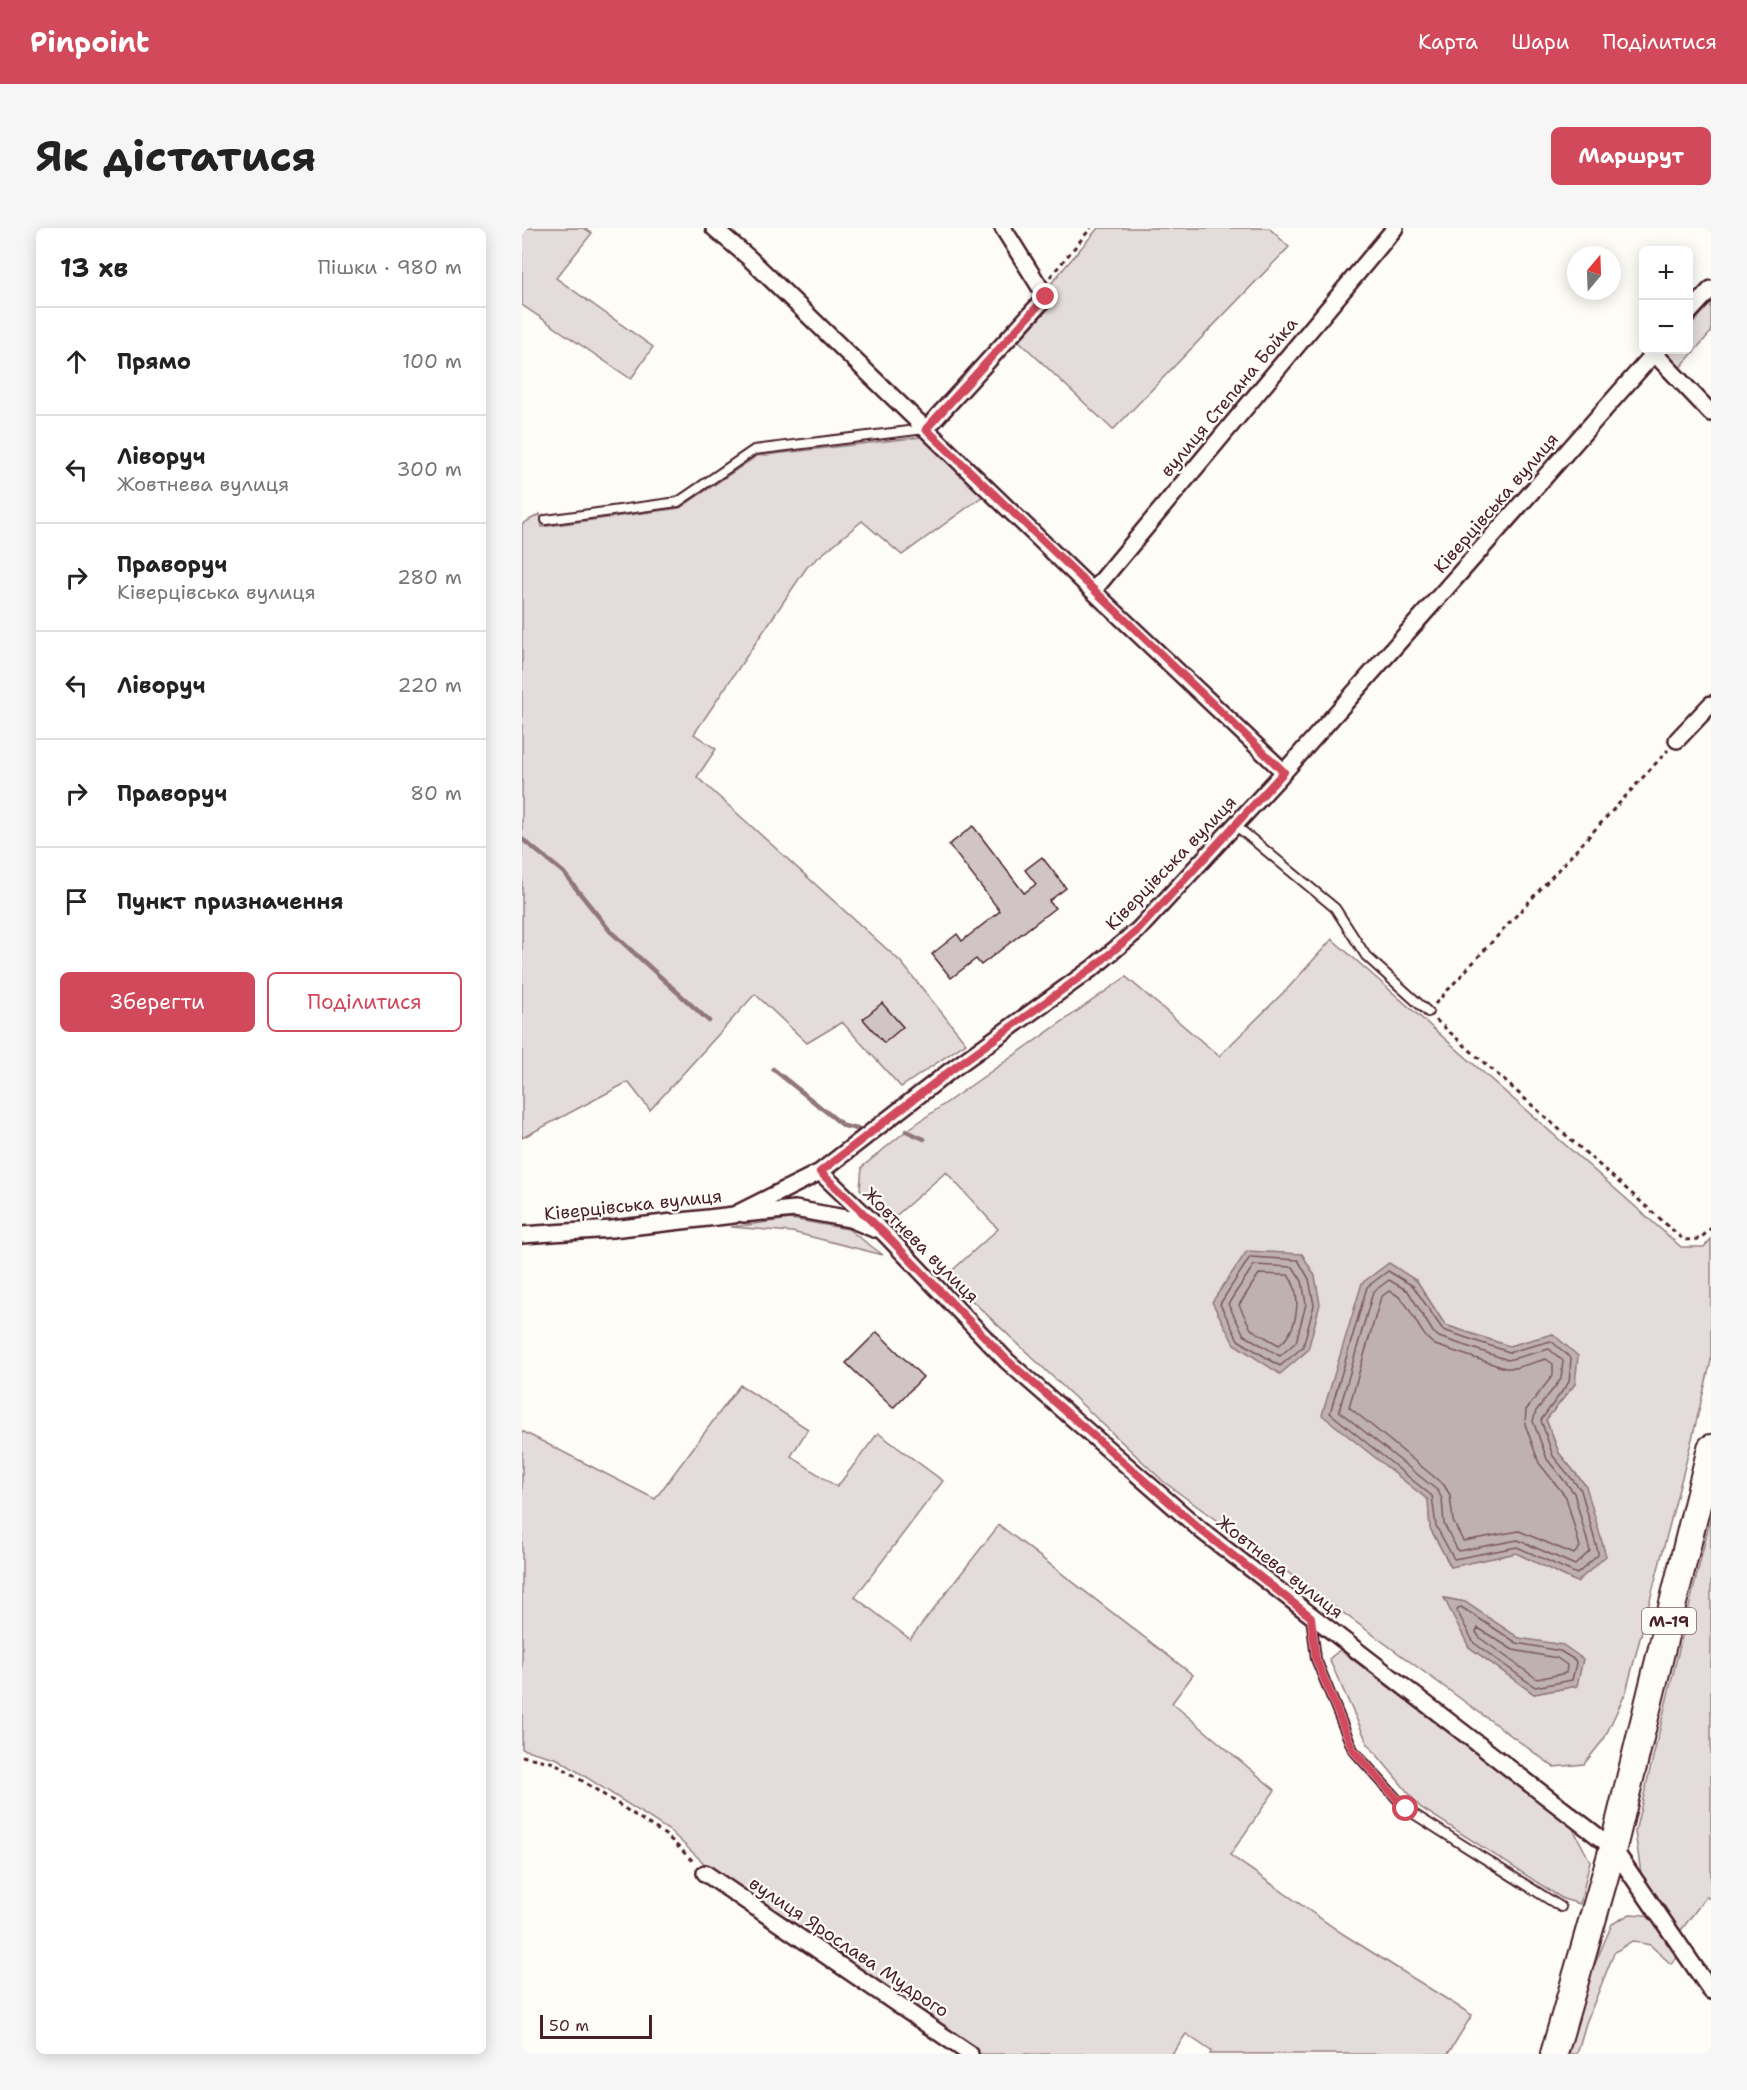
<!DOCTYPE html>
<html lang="uk">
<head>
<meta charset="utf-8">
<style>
  body { margin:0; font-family:"Shantell Sans",sans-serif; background:#f6f6f6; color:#222 }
  .controls { position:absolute; right:18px; top:18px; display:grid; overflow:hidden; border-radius:9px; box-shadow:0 3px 15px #0003 }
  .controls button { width:54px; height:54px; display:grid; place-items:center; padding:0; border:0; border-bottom:2px solid #e0e0e0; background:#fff; color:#222; font:30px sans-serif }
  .compass { position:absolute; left:1045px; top:18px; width:54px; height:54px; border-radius:50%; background:#fff; box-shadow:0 3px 15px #0003; rotate:19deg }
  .scale { position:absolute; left:18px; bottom:15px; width:112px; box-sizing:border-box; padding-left:6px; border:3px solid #4a1f2b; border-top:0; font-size:16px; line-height:21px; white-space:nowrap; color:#4a1f2b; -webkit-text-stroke:4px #fdfcf7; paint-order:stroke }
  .stop { position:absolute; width:18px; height:18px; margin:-14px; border:4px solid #d1495b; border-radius:50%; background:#fff }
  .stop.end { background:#d1495b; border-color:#fff; box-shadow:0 2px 6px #0008 }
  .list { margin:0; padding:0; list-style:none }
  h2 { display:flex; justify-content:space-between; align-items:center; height:78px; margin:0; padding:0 24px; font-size:26px }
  h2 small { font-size:20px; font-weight:400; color:#767676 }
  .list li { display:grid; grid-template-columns:39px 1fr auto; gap:18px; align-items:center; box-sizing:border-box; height:108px; padding:0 24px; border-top:2px solid #e0e0e0 }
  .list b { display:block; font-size:22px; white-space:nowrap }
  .list p { margin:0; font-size:20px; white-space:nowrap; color:#767676 }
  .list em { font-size:20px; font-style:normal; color:#767676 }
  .actions { display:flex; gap:12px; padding:18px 24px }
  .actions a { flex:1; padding:14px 0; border:2px solid #d1495b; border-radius:9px; text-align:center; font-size:21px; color:#d1495b }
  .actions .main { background:#d1495b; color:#fff }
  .icon { flex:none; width:33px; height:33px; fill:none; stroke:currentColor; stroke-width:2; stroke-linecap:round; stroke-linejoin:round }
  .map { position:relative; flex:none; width:1189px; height:1826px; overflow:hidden; border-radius:9px }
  header { display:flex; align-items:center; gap:36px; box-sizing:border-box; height:84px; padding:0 30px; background:#d1495b; color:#fff }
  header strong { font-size:28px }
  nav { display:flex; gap:33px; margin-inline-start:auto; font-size:21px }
  .intro { display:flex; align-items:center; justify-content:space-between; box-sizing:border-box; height:144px; padding:0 36px }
  h1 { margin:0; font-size:42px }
  .button { padding:15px 27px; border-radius:9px; background:#d1495b; color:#fff; font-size:21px; font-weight:700 }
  main { display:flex; gap:36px; padding:0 36px }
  aside { flex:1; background:#fff; border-radius:9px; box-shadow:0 3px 15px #0003 }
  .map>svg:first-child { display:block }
  .green { fill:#e3dcda; stroke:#967e82; stroke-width:1.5; fill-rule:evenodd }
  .water { fill:#c0b1b1; stroke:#91777b; stroke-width:1.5 }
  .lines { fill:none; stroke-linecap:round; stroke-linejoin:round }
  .shore { stroke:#795961; stroke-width:1.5 }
  .stream { stroke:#91777b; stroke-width:4.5 }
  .building { fill:#d0c5c4; stroke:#4a1f2b; stroke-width:1.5 }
  .service-casing { stroke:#4a1f2b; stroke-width:12 }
  .minor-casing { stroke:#4a1f2b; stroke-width:20 }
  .trunk-casing { stroke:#4a1f2b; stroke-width:30 }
  .path { stroke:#4a1f2b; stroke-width:3; stroke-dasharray:4.5 4.5; stroke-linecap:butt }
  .service { stroke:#fdfcf7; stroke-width:8 }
  .minor { stroke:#fdfcf7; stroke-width:15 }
  .trunk { stroke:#fdfcf7; stroke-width:26 }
  .route { stroke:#d1495b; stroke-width:8 }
  .labels { text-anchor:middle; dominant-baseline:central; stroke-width:4.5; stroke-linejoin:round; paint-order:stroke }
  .shield { fill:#fdfcf7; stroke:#806168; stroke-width:1.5 }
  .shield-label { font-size:16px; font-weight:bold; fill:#4a1f2b }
  .street-label { font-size:18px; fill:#4a1f2b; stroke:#fdfcf7 }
</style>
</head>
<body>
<header>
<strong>Pinpoint</strong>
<nav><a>Карта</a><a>Шари</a><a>Поділитися</a></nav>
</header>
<div class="intro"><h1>Як дістатися</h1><a class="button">Маршрут</a></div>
<main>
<aside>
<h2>13 хв<small>Пішки · 980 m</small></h2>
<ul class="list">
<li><svg class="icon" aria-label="ahead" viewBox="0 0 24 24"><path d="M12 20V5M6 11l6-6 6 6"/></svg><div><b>Прямо</b></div><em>100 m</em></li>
<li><svg class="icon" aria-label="left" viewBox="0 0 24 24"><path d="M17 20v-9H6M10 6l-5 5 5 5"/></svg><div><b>Ліворуч</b><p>Жовтнева вулиця</p></div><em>300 m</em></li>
<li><svg class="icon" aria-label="right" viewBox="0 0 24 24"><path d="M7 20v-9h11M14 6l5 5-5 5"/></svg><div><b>Праворуч</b><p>Ківерцівська вулиця</p></div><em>280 m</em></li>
<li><svg class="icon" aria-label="left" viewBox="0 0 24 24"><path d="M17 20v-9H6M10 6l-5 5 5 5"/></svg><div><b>Ліворуч</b></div><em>220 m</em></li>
<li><svg class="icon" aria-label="right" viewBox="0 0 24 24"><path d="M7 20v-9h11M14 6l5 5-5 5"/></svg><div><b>Праворуч</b></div><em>80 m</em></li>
<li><svg class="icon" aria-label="arrive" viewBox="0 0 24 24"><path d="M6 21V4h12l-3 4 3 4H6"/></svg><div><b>Пункт призначення</b></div></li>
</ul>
<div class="actions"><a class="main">Зберегти</a><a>Поділитися</a></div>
</aside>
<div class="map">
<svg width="1189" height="1826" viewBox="0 0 1189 1826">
  <rect width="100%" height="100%" fill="#fdfcf7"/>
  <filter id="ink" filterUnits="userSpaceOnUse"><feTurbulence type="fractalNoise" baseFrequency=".0167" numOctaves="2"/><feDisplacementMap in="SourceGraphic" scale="12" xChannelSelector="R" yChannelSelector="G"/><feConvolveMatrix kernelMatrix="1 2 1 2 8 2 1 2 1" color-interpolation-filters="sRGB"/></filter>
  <g filter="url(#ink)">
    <path class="green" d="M0 0H62L70 5 34 50 131 119 109 151 0 77Z
      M576 0H747L767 19 591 202 497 113 535 71 527 58Z
      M1189 75V104L1157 141 1143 127 1147 122H1166L1167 100Z
      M399 209 461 268 380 327 340 293 285 339 172 506 194 521 175 549 379 734 444 815 379 859 320 794 285 815 233 766 128 882 106 854 0 910V296L18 286 20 299 158 280 235 228Z
      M810 711 1159 1019H1182L1189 1011V1133L1170 1211 1104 1464 1082 1511 1062 1536 1032 1539 642 1254 424 1048 476 1001 424 944 369 992 338 961 340 939 384 903 604 749 697 828 767 759ZM895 1053 923 1097 987 1118 1031 1106 1053 1156 1024 1191 1037 1225 1064 1258 1055 1354 994 1325 929 1339 908 1300ZM923 1370 943 1374 997 1410 1055 1458 1012 1466 947 1419Z
      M269 991 326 1001 361 1027 270 1004 209 999Z
      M218 1157 286 1201 269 1228 315 1259 356 1205 421 1253 333 1369 388 1411 477 1297 671 1447 650 1475 753 1562 708 1627 821 1706 950 1787 926 1826H688L689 1823 664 1806 650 1826H455L186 1639 148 1603 36 1531 0 1521V1203L133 1271Z
      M1189 1288V1671L1184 1669 1157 1705 1120 1652 1113 1604Z
      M818 1422 1049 1597 1068 1633 1058 1676 1041 1671 898 1579 846 1516 807 1431Z
      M1108 1686 1123 1687 1137 1698 1157 1728 1149 1736 1128 1717 1110 1713 1092 1725 1064 1795 1055 1826H1045L1067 1750 1090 1696Z"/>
    <path class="water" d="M725 1023 780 1026 793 1048 798 1076 786 1122 758 1146 712 1116 690 1074Z
      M867 1035 895 1053 923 1097 987 1118 1031 1106 1056 1128 1053 1156 1024 1192 1037 1225 1064 1258 1084 1328 1055 1354 994 1325 929 1339 908 1300 906 1272 800 1187 840 1055Z
      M922 1370 943 1374 997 1410 1041 1417 1061 1431 1055 1458 1012 1466 947 1419Z"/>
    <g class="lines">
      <path class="shore" d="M728 1029 776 1032 787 1051 792 1077 781 1119 758 1138 716 1112 698 1076Z
        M732 1037 771 1039 780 1053 784 1076 774 1114 758 1128 722 1107 706 1076Z
        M866 1043 891 1058 921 1102 987 1124 1029 1113 1049 1130 1047 1154 1019 1192 1031 1228 1059 1262 1076 1324V1327L1055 1346 995 1319 932 1331 914 1298 910 1268 808 1185 845 1059Z
        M737 1046 766 1047C781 1066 776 1103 757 1117L729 1101 717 1077Z
        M867 1052 886 1063 911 1104 917 1109 986 1132 1027 1121 1041 1133 1039 1151 1014 1183 1011 1193 1025 1231 1052 1265 1068 1323 1053 1337 996 1312 936 1323 922 1296 920 1271 916 1263 817 1183 851 1064Z
        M867 1063C890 1071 893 1104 913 1117L983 1140H993L1024 1131 1031 1136V1147L1004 1182 1003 1196 1017 1235 1044 1269 1058 1319 1052 1326 997 1303 941 1313 931 1293 928 1267 922 1257 827 1179 859 1069Z
        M939 1379 995 1415 1038 1423 1053 1432 1054 1435 1050 1452 1013 1459 952 1415 935 1383 936 1380Z
        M956 1400 991 1422 1035 1430 1045 1437 1044 1445 1015 1451 958 1410 954 1404Z"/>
      <path class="stream" d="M0 611 41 644 88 703 187 793
        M251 841 322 898 340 902
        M384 903 402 911"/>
    </g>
    <path class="building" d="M451 598 502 665 514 656 503 642 520 629 544 660 527 673 533 680 459 737 454 731 429 750 410 726 435 706 440 713 478 683 427 617Z
      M360 775 381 799 362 815 341 791Z
      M355 1104 401 1149 371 1180 324 1135Z"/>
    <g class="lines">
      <g class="service-casing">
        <path id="service" d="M24 292 156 274 232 222 403 201
          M713 597 813 680 844 728 906 784
          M789 1389 794 1431 831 1522 884 1581 1039 1679"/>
      </g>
      <g class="minor-casing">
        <path id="minor" d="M192 0 226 29 571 363 762 544
          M1166 86 1189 61
          M1132 125 1189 185
          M404 201 524 69 481 0
          M571 363 873 0
          M1155 512 1189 476
          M298 944 363 1006 485 1133 680 1303 1091 1620 1189 1763
          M221 986 273 981 328 991 352 1001
          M0 1007 90 1001 212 987 298 944 428 843 572 739 616 702 762 544 1135 122
          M183 1645 448 1826"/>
      </g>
      <g class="trunk-casing">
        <path id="trunk" d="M1032 1826 1091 1620 1189 1220"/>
      </g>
      <path class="path" d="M528 49 569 0
        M913 776 1146 522
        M914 792 1162 1012 1178 1011 1189 1000
        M0 1528 33 1535 145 1608 173 1635"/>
      <use href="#service" class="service"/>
      <use href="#minor" class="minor"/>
      <use href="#trunk" class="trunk"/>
    </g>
  </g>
  <g class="lines" filter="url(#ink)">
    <path class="route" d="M524 69 404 201 762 544 616 702 572 739 428 843 298 944 363 1006 485 1132 680 1303 789 1389 794 1431 831 1522 884 1581"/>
  </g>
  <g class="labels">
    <rect class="shield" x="1120" y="1380" width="54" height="26" rx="4.5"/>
    <g class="shield-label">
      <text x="1147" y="1393">М-19</text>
    </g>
    <g class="street-label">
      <text transform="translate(707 169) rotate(-50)">вулиця Степана Бойка</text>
      <text transform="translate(974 275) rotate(-49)">Ківерцівська вулиця</text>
      <text transform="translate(649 635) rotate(-46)">Ківерцівська вулиця</text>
      <text transform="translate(111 977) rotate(-6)">Ківерцівська вулиця</text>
      <text transform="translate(399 1017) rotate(45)">Жовтнева вулиця</text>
      <text transform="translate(758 1339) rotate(38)">Жовтнева вулиця</text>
      <text transform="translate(327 1719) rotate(34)">вулиця Ярослава Мудрого</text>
    </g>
  </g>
</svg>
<div class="controls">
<button>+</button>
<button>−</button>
</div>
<svg class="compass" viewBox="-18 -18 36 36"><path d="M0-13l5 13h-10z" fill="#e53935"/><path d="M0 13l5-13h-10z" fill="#767676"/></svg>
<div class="scale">50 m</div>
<div class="stop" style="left:884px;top:1581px"></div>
<div class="stop end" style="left:524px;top:69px"></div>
</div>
</main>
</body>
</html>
